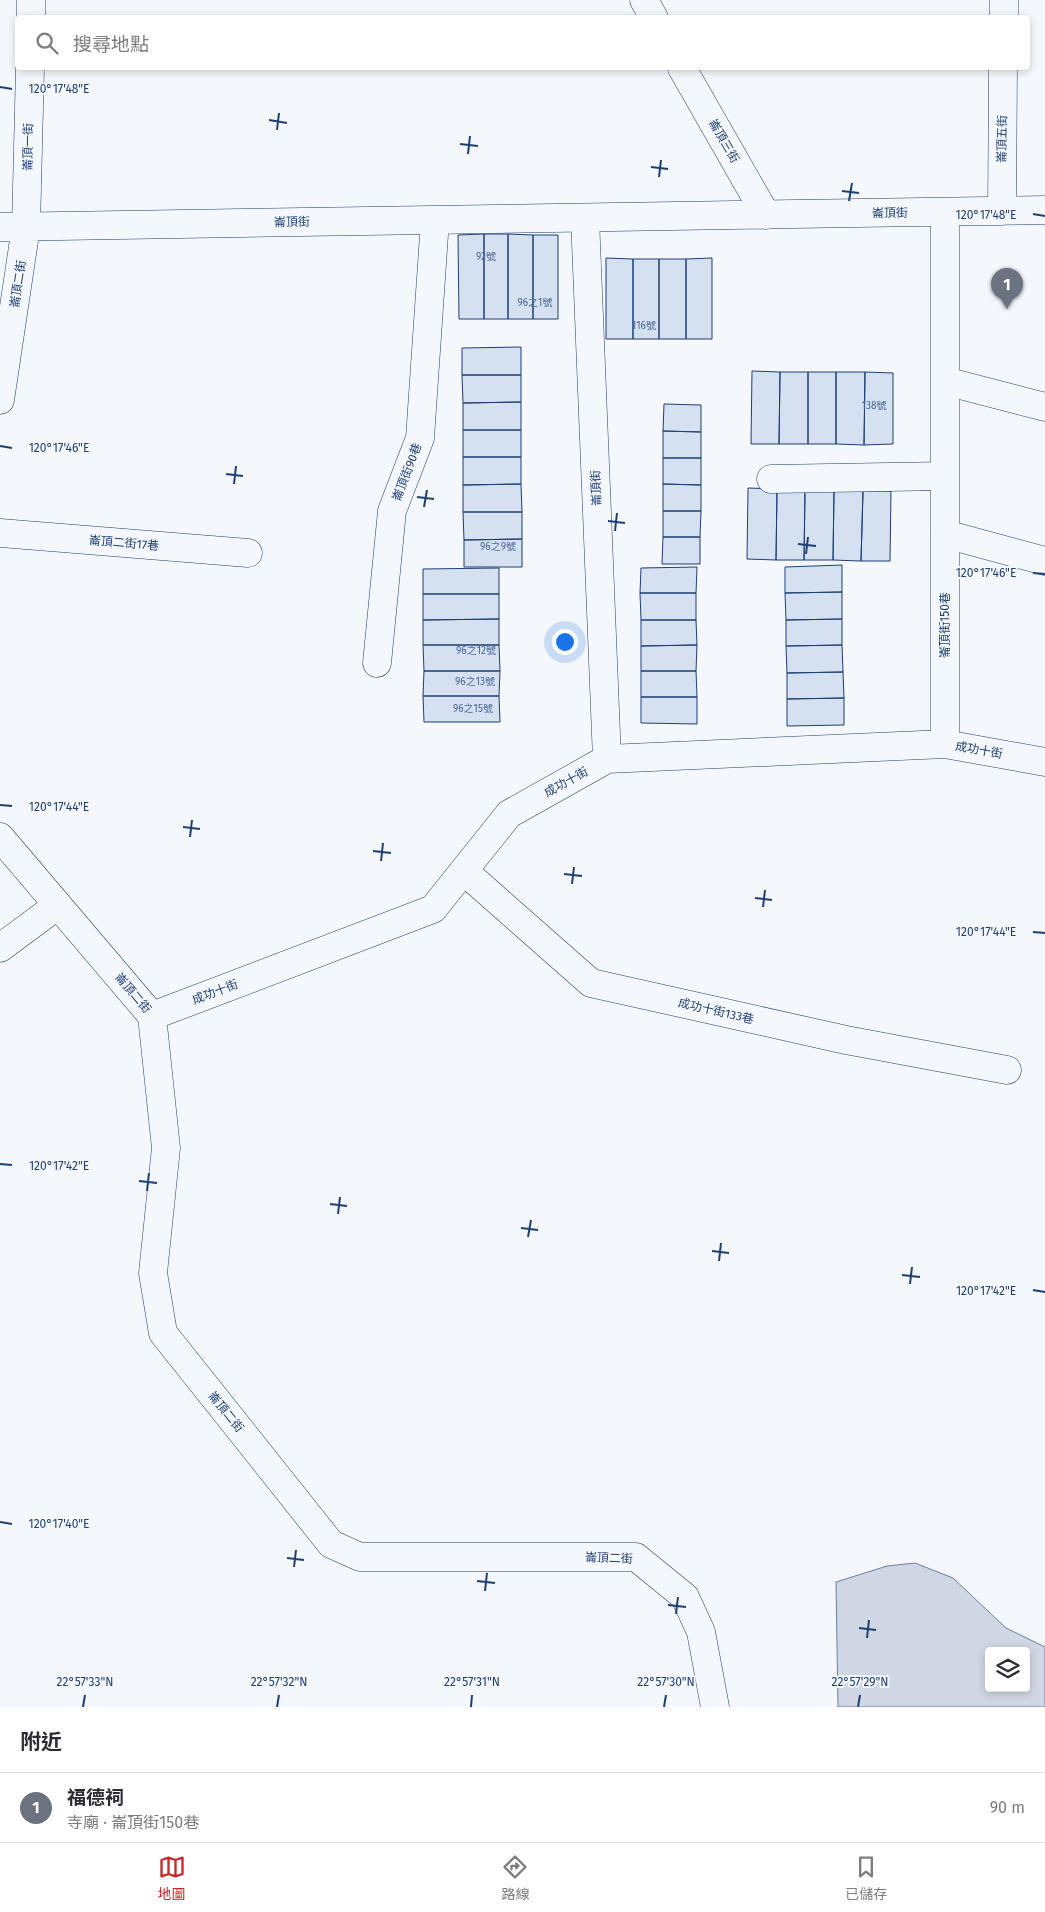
<!DOCTYPE html>
<html lang="zh-TW">
<head>
<meta charset="utf-8">
<style>
  body { margin:0; font-family:"Fira Sans","Noto Sans TC",sans-serif; background:#f7f7f7; color:#2b2b33 }
  .controls { position:absolute; right:15px; bottom:15px; display:grid; overflow:hidden; border-radius:5px; box-shadow:0 2px 8px #0003 }
  .controls button { width:45px; height:45px; display:grid; place-items:center; padding:0; border:0; border-bottom:1px solid #e1e1e2; background:#fff; color:#2b2b33; font:25px sans-serif }
  .you { position:absolute; left:564px; top:641px; width:18px; height:18px; margin:-12px; border:4px solid #fff; border-radius:50%; background:#1a73e8; box-shadow:0 0 0 8px #1a73e833 }
  .badge { display:grid; place-items:center; width:32px; height:32px; border-radius:50%; background:#c62828; color:#fff; font-size:16px; font-weight:700 }
  .pin { position:absolute; translate:-50% -41px; filter:drop-shadow(0 1px 2px #0008) }
  .pin::after { content:''; position:absolute; top:26px; width:18px; height:15px; background:inherit; clip-path:polygon(0 0,100% 0,50% 100%) }
  .list { margin:0; padding:0; list-style:none }
  h2 { display:flex; justify-content:space-between; align-items:center; height:65px; margin:0; padding:0 20px; font-size:21px }
  h2 small { font-size:16px; font-weight:400; color:#7c7c81 }
  .list li { display:grid; grid-template-columns:32px 1fr auto; gap:15px; align-items:center; box-sizing:border-box; height:70px; padding:0 20px; border-top:1px solid #e1e1e2 }
  .list b { display:block; font-size:19px; white-space:nowrap }
  .list p { margin:0; font-size:16px; white-space:nowrap; color:#7c7c81 }
  .list em { font-size:16px; font-style:normal; color:#7c7c81 }
  .icon { flex:none; width:28px; height:28px; fill:none; stroke:currentColor; stroke-width:2; stroke-linecap:round; stroke-linejoin:round }
  .map { position:relative; flex:none; width:1045px; height:1707px; overflow:hidden }
  .search { position:absolute; background:#fff; box-shadow:0 2px 8px #0003; left:15px; right:15px; top:15px; height:55px; display:flex; align-items:center; gap:12px; box-sizing:border-box; padding:0 18px; border-radius:5px; color:#7c7c81; font-size:19px }
  .sheet { height:135px; background:#fff }
  nav { display:flex; justify-content:space-around; align-items:center; box-sizing:border-box; height:70px; border-top:1px solid #e1e1e2; background:#fff; font-size:14px; color:#7c7c81 }
  nav a { display:grid; justify-items:center; gap:2px }
  nav .on { color:#c62828 }
  .map>svg:first-child { display:block }
  .water { fill:#cfd7e4; stroke:#687fa3; fill-rule:evenodd }
  .building { fill:#d5e0f0; stroke:#1d3f73 }
  .lines { fill:none; stroke-linecap:round; stroke-linejoin:round }
  .minor-casing { stroke:#1d3f73; stroke-width:29 }
  .minor { stroke:#f4f7fb; stroke-width:28 }
  .ticks { fill:none; stroke:#1d3f73; stroke-width:2 }
  .labels { text-anchor:middle; dominant-baseline:central; stroke-width:4; stroke-linejoin:round; paint-order:stroke }
  .number-label { font-size:10px; fill:#4b6792 }
  .street-label { font-size:12px; fill:#1d3f73; stroke:#f4f7fb }
  .ticks-label { font-size:12px; text-anchor:middle; fill:#1d3f73; stroke:#f4f7fb; stroke-width:4; stroke-linejoin:round; paint-order:stroke }
</style>
</head>
<body>
<div class="map">
<svg width="1045" height="1707" viewBox="0 0 1045 1707">
  <rect width="100%" height="100%" fill="#f4f7fb"/>
  <path class="water" d="M915 1563 953 1578 1006 1628 1045 1647V1707H838L836 1582 887 1566ZM989 1651H1026V1688H989Z"/>
  <path class="building" d="M484 234V319H459L458 235Z
    M484 234H508V319H484Z
    M508 234 533 235V319H508Z
    M533 235H558V319H533Z
    M606 258 633 259V339H606Z
    M712 258V339H686V259Z
    M633 259H659V339H633Z
    M659 259H686V339H659Z
    M521 347V375H462V348Z
    M752 371 780 372 779 444H751Z
    M780 372H808V444H779Z
    M808 372H836V444H808Z
    M836 372H865L864 445 836 444Z
    M865 372 893 373V444L864 445Z
    M462 375H521V402L463 403Z
    M521 402V430H463V403Z
    M664 404 701 405V432L663 431Z
    M463 430H521V457H463Z
    M663 431 701 432V458H663Z
    M463 457H521V484L463 485Z
    M663 458H701V485L663 484Z
    M521 484 522 512H463V485Z
    M663 484 701 485V511H663Z
    M748 488 777 489 776 560 747 559Z
    M777 489 805 490 804 560H776Z
    M805 490H834L833 560H804Z
    M834 490 863 491 861 561 833 560Z
    M863 491H891L890 561H861Z
    M663 511H701L700 537H663Z
    M463 512H522V539L464 540Z
    M663 537H700V564H662Z
    M522 539V567H464V540Z
    M842 565V592L785 593V567Z
    M697 567 696 593H640L641 568Z
    M499 568V594H423V569Z
    M842 592V619L786 620 785 593Z
    M640 593H696V620H641Z
    M423 594H499V619L423 620Z
    M499 619V645H423V620Z
    M842 619V645L786 646V620Z
    M641 620H696L697 645 641 646Z
    M423 645H499L500 671H424Z
    M697 645 696 671H641V646Z
    M842 645 843 672 787 673 786 646Z
    M424 671H500L499 696H423Z
    M641 671H696L697 697H641Z
    M843 672 844 698 787 699V673Z
    M423 696H499L500 722H424Z
    M641 697H697V724L641 723Z
    M844 698V725L787 726V699Z"/>
  <g class="lines">
    <g class="minor-casing">
      <path id="minor" d="M644 0 654 18
        M31 18V0
        M1004 18V0
        M682 68 766 215
        M1002 211 1003 68
        M945 212V744
        M585 218 607 759
        M0 227 1045 210
        M945 381 1045 407
        M0 400 26 227 30 68
        M771 479 945 476
        M0 533 248 553
        M945 534 1045 561
        M377 663 392 511 420 438 435 220
        M0 837 152 1016 166 1148 153 1273 163 1333 331 1544 360 1557H636L685 1597 701 1632 715 1707
        M464 871 591 983 846 1040 1007 1070
        M0 948 58 905
        M152 1016 433 909 509 814 607 759 945 744 1045 762"/>
    </g>
    <use href="#minor" class="minor"/>
  </g>
  <path class="ticks" d="M0 87 12 89M269 120 287 123M277 130 279 113M460 144 478 146M468 154 470 136M651 167 668 169M659 177 661 160M842 191 859 193M849 201 852 183M1033 214 1045 216M0 446 12 448M226 474 243 476M234 484 236 466M417 497 434 499M424 507 427 490M608 521 625 523M615 531 617 513M798 544 816 546M806 554 808 537M1033 573 1045 574M0 805 12 806M183 827 200 829M190 837 192 820M373 851 391 853M381 861 383 843M564 874 582 876M572 884 574 867M755 898 772 900M763 907 765 890M1033 932 1045 933M0 1164 12 1165M139 1181 157 1183M147 1191 149 1173M330 1204 347 1206M338 1214 340 1197M521 1228 538 1230M528 1237 531 1220M712 1251 729 1253M719 1261 721 1243M902 1275 920 1277M910 1284 912 1267M1033 1290 1045 1292M0 1522 12 1524M287 1558 304 1560M294 1567 296 1550M477 1581 495 1583M485 1591 487 1573M668 1605 686 1607M676 1614 678 1597M859 1628 876 1630M867 1638 869 1620M83 1707 85 1695M277 1707 279 1695M471 1707 472 1695M664 1707 666 1695M858 1707 860 1695"/>
  <g class="labels">
    <g class="number-label">
      <text x="486" y="257">92號</text>
      <text x="535" y="303">96之1號</text>
      <text x="644" y="326">116號</text>
      <text x="874" y="406">138號</text>
      <text x="498" y="547">96之9號</text>
      <text x="476" y="651">96之12號</text>
      <text x="475" y="682">96之13號</text>
      <text x="473" y="709">96之15號</text>
    </g>
    <g class="street-label">
      <text transform="translate(1002 139) rotate(-89)">崙頂五街</text>
      <text transform="translate(724 141) rotate(60)">崙頂三街</text>
      <text transform="translate(28 147) rotate(-89)">崙頂一街</text>
      <text transform="translate(890 213) rotate(-1)">崙頂街</text>
      <text transform="translate(292 222) rotate(-1)">崙頂街</text>
      <text transform="translate(18 284) rotate(-81)">崙頂二街</text>
      <text transform="translate(407 472) rotate(-69)">崙頂街90巷</text>
      <text transform="translate(596 488) rotate(-92)">崙頂街</text>
      <text transform="translate(124 543) rotate(5)">崙頂二街17巷</text>
      <text transform="translate(945 625) rotate(-90)">崙頂街150巷</text>
      <text transform="translate(979 750) rotate(10)">成功十街</text>
      <text transform="translate(566 782) rotate(-29)">成功十街</text>
      <text transform="translate(215 992) rotate(-21)">成功十街</text>
      <text transform="translate(133 993) rotate(50)">崙頂二街</text>
      <text transform="translate(716 1011) rotate(13)">成功十街133巷</text>
      <text transform="translate(226 1412) rotate(51)">崙頂二街</text>
      <text transform="translate(609 1558) rotate(2)">崙頂二街</text>
    </g>
  </g>
  <g class="ticks-label">
    <text x="59" y="93">120°17'48"E</text>
    <text x="986" y="219">120°17'48"E</text>
    <text x="59" y="452">120°17'46"E</text>
    <text x="986" y="577">120°17'46"E</text>
    <text x="59" y="811">120°17'44"E</text>
    <text x="986" y="936">120°17'44"E</text>
    <text x="59" y="1170">120°17'42"E</text>
    <text x="986" y="1295">120°17'42"E</text>
    <text x="59" y="1528">120°17'40"E</text>
    <text x="85" y="1686">22°57'33"N</text>
    <text x="279" y="1686">22°57'32"N</text>
    <text x="472" y="1686">22°57'31"N</text>
    <text x="666" y="1686">22°57'30"N</text>
    <text x="860" y="1686">22°57'29"N</text>
  </g>
</svg>
<div class="controls">
<button><svg class="icon" aria-label="layers" viewBox="0 0 24 24"><path d="M12 4l9 5-9 5-9-5zM3 14l9 5 9-5"/></svg></button>
</div>
<div class="you"></div>
<div class="pin badge" style="left:1007px;top:309px;background:#6b7280">1</div>
<div class="search"><svg class="icon" aria-label="search" viewBox="0 0 24 24"><circle cx="10" cy="10" r="6"/><path d="M15 15l6 6"/></svg>搜尋地點</div>
</div>
<section class="sheet">
<h2>附近<small></small></h2>
<ul class="list">
<li><span class="badge" style="background:#6b7280">1</span><div><b>福德祠</b><p>寺廟 · 崙頂街150巷</p></div><em>90 m</em></li>
</ul>
</section>
<nav>
<a class="on"><svg class="icon" aria-label="map" viewBox="0 0 24 24"><path d="M3 6l6-2 6 2 6-2v14l-6 2-6-2-6 2zM9 4v14M15 6v14"/></svg>地圖</a>
<a><svg class="icon" aria-label="directions" viewBox="0 0 24 24"><path d="M12 3l9 9-9 9-9-9zM9 14v-3h6M13 9l2 2-2 2"/></svg>路線</a>
<a><svg class="icon" aria-label="saved" viewBox="0 0 24 24"><path d="M7 4h10v16l-5-4-5 4z"/></svg>已儲存</a>
</nav>
</body>
</html>
